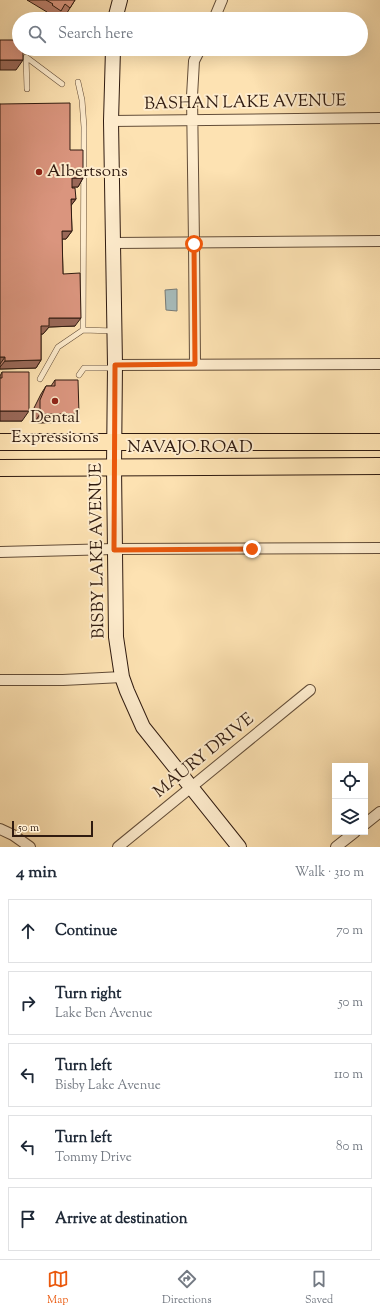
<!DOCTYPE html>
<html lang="en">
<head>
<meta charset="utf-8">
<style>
  body { margin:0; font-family:"Sorts Mill Goudy",serif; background:#f6f6f7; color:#1f2937 }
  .controls { position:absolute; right:12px; bottom:12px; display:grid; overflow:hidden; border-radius:0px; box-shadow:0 4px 16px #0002 }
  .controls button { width:36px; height:36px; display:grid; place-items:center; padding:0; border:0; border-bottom:1px solid #e0e1e3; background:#fff; color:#1f2937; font:20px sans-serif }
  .scale { position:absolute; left:12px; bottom:10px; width:81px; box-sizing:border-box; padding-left:4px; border:2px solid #301b10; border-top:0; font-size:11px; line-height:14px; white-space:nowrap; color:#301b10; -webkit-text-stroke:3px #feeccd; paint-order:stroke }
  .stop { position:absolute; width:12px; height:12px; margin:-9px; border:3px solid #ea580c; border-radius:50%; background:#fff }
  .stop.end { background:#ea580c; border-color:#fff; box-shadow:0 1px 4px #0008 }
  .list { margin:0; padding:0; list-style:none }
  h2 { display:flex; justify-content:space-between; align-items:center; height:52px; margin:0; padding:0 16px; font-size:17px }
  h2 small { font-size:13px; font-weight:400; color:#747a83 }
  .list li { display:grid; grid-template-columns:26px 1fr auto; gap:12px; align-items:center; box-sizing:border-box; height:64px; margin:0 8px 8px; padding:0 8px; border:1px solid #e0e1e3; border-radius:0px }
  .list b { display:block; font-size:15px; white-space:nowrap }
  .list p { margin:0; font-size:13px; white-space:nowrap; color:#747a83 }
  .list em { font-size:13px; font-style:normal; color:#747a83 }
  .icon { flex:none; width:22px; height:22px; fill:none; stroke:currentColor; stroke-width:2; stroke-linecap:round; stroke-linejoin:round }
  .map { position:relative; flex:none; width:380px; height:847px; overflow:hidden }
  .search { position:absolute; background:#fff; box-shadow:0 4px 16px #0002; left:12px; right:12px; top:12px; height:44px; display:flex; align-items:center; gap:10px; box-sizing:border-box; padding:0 14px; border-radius:22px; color:#747a83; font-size:15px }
  .sheet { height:412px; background:#fff }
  nav { display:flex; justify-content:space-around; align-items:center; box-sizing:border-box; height:56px; border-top:1px solid #e0e1e3; background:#fff; font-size:11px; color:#747a83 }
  nav a { display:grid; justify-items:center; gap:2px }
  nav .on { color:#ea580c }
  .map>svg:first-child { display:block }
  .water { fill:#a6bab9; stroke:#777a75 }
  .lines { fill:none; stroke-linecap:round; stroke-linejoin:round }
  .lane-casing { stroke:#634d38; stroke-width:6 }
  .street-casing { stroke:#634d38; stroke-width:12 }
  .secondary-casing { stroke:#301b10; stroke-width:16 }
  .primary-casing { stroke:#301b10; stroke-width:18 }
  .lane { stroke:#feeccd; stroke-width:5 }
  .street { stroke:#feeccd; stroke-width:10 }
  .secondary { stroke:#feeccd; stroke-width:14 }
  .primary { stroke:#fde2b2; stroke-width:16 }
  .wall { fill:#bb806c; stroke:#301b10 }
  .shaded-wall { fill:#996858; stroke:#301b10 }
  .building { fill:#da957e; stroke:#301b10 }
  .route { stroke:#ea580c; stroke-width:5 }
  .poi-dot { fill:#8f2418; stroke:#feeccd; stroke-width:1.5 }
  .labels { text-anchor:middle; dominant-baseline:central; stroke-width:4; stroke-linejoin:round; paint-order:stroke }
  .street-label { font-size:17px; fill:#301b10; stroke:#feeccd }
  .poi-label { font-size:17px; fill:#301b10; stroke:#feeccd; text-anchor:start }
</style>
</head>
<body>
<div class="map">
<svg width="380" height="847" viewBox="0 0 380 847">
  <rect width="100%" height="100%" fill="#fde2b2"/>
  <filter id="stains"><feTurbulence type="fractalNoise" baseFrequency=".005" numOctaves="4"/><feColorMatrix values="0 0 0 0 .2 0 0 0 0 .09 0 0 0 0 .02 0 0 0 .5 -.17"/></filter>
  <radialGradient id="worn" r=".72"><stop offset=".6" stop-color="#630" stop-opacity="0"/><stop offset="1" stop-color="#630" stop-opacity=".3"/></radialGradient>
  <path class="water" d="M177 289V311L166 310 165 290Z"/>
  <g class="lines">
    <g class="lane-casing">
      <path id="lane" d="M78 82 82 100 84 127 83 330 114 331
        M27 89 26 57 62 84
        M79 375 84 368H114
        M40 379 58 347 83 330"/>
    </g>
    <g class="street-casing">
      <path id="street" d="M214 19 222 0
        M111 121 380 118
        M113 243 380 241
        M195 364 194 243 192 96 194 61 200 49
        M115 365 380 364
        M0 552 114 549 380 548
        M0 680H63L122 677
        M365 824 380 812
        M0 829 13 835 30 847
        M118 847 310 690
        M336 847 355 832"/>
    </g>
    <g class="secondary-casing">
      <path id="secondary" d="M115 19 120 0
        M113 49 111 121 115 365 114 467 116 637 122 677 127 691 143 727 239 847"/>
    </g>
    <g class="primary-casing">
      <path id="primary" d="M0 442H380
        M0 468 380 466"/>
    </g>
    <use href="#lane" class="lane"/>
    <use href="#street" class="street"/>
    <use href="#secondary" class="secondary"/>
    <use href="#primary" class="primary"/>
  </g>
  <path class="wall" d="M27 0H75L65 16 59 13 55 19 46 14 47 12Z
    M0 104 70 150 83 178 78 187H72L76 199 71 205 72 231 66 239H62L63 274 75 326 49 327 43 334H41V360L36 368 0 369Z
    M2 372 22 421H0V376Z
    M55 380 73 422 34 423V408L41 394 46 386H51Z"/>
  <path class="shaded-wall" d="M0 60H23L16 70H0Z
    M72 178H83L78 187H66Z
    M71 199H76L70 207Z
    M62 231H72L66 239H56Z
    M49 318H81L75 326 49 327 43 334H35L41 326Z
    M0 357H5L0 364Z
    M41 360 36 368 0 369V367L5 361Z
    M0 411H29L22 421H0Z
    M40 414H79L73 422 34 423Z"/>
  <path class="building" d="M46 0H75L70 8 65 4 61 11 52 5 53 4Z
    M0 40H19V49H23V60H0Z
    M70 103V150H83V178H72V188H75L76 199H71L72 231H62L63 274 80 273 81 318H49V326H41V360L5 361V357H0V104Z
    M2 372H29V411H0V378H2Z
    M55 380H78L79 414H40V400L46 386H55Z"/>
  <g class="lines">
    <path class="route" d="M194 244 195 364 115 365 114 550 252 549"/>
  </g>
  <g class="poi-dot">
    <circle cx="39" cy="172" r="4"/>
    <circle cx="55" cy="401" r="4"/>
  </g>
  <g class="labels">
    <g class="street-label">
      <text transform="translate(245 103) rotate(-1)">BASHAN LAKE AVENUE</text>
      <text x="190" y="448">NAVAJO ROAD</text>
      <text transform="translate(98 551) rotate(-91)">BISBY LAKE AVENUE</text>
      <text transform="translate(204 756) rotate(-39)">MAURY DRIVE</text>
    </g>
    <g class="poi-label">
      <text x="47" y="172">Albertsons</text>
      <text x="55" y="418" text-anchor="middle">Dental<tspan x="55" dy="20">Expressions</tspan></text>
    </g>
  </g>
  <rect width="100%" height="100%" filter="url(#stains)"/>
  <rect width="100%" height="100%" fill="url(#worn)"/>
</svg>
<div class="controls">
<button><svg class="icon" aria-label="locate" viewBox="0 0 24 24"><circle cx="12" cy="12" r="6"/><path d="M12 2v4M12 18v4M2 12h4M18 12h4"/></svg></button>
<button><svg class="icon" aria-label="layers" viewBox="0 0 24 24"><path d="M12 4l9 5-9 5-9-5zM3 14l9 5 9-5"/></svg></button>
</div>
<div class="scale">50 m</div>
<div class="stop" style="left:194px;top:244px"></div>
<div class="stop end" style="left:252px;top:549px"></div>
<div class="search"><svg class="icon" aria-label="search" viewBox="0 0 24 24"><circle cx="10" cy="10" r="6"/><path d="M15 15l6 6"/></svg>Search here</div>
</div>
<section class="sheet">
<h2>4 min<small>Walk · 310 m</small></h2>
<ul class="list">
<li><svg class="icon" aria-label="ahead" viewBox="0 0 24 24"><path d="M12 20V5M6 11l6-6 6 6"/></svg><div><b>Continue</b></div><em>70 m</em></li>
<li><svg class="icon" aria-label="right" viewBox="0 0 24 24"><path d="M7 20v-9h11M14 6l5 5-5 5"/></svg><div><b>Turn right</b><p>Lake Ben Avenue</p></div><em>50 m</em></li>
<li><svg class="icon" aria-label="left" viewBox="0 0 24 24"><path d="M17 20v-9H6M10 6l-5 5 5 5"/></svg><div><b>Turn left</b><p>Bisby Lake Avenue</p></div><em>110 m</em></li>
<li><svg class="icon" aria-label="left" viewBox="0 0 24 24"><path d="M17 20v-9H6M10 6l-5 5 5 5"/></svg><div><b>Turn left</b><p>Tommy Drive</p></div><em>80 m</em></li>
<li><svg class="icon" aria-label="arrive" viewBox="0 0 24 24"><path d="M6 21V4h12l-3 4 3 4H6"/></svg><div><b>Arrive at destination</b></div></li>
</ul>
</section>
<nav>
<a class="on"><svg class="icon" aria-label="map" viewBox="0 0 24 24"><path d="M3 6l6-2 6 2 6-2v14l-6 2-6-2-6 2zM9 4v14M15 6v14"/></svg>Map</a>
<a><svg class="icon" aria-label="directions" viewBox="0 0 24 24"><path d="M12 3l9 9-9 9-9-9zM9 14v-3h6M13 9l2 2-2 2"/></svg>Directions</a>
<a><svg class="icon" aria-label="saved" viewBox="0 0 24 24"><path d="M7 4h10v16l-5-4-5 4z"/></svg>Saved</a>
</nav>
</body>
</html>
